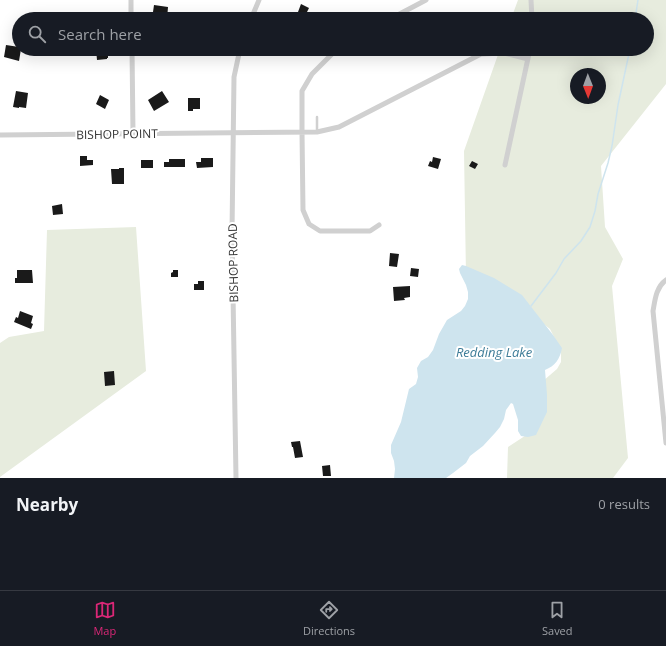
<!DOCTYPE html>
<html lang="en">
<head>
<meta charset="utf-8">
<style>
  body { margin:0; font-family:"Open Sans",sans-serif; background:#242831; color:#f1f3f6 }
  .compass { position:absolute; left:570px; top:68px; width:36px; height:36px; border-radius:50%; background:#171b24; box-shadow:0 4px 16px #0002; rotate:179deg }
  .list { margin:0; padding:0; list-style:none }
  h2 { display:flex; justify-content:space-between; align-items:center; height:52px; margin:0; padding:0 16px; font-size:17px }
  h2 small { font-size:13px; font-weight:400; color:#9ea1a6 }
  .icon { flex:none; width:22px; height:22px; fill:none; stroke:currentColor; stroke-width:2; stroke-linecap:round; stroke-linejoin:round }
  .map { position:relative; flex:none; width:666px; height:478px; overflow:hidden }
  .search { position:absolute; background:#171b24; box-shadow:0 4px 16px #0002; left:12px; right:12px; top:12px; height:44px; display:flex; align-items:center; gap:10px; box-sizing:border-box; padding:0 14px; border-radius:22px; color:#9ea1a6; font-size:15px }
  .sheet { height:112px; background:#171b24 }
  nav { display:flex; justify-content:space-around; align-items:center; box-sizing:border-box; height:56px; border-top:1px solid #363941; background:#171b24; font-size:11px; color:#9ea1a6 }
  nav a { display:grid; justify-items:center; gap:2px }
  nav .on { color:#db2777 }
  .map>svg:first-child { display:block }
  .green { fill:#e7ecde; fill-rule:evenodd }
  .water { fill:#cee4ee }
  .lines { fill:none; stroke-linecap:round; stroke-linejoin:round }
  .stream { stroke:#cee4ee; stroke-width:1.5 }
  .building { fill:#1a1a1a }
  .service { stroke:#d0d0d0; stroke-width:2.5 }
  .minor { stroke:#d0d0d0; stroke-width:5 }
  .labels { text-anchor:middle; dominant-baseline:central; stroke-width:4; stroke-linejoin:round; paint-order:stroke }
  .street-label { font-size:12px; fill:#333; stroke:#fff }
  .water-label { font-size:13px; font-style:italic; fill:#3d7c98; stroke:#fff }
</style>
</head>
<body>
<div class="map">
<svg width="666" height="478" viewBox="0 0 666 478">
  <rect width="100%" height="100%" fill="#fff"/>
  <path class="green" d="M518 0H666V84L601 166 605 227 623 259 612 286 628 458 613 478H507L508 447 537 428 543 381 557 369 561 362V351L550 329 527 311 466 276 464 151 500 49H647V19H511ZM576 74H600V98H576Z
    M136 227 146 371 0 477V343L9 337 44 331 47 230Z"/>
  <path class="water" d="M462 265 466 266 494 278 522 295 553 335 562 348C560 359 555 366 545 370L547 395V412L536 435 528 437 521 436 518 431V420L513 404 511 403 506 410 504 419 500 427 495 433 483 446 470 456 466 463 453 473 446 478H394L395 469 394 461 391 453V445L401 422 409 389 416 384 418 377 417 368 421 361 428 357 433 350 439 334 447 320 461 311 465 306 468 299V292L466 285 460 273 459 269Z"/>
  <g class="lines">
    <path class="stream" d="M635 19 638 0
      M531 306 556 273 564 259 581 241 590 227 595 211 598 194 608 163 612 146 618 105 630 49"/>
  </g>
  <path class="building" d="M301 4 309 8 305 16 298 12Z
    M154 5 168 7 167 19 151 17 152 12H153Z
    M93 12H108V19H94Z
    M6 45 19 47V49H21L19 61 4 57Z
    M96 49H108V58H107V59L97 60Z
    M16 91 28 93 26 108 19 107V108L13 107Z
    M162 91 169 102 154 111 148 100Z
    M100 95 109 100 105 109 96 104Z
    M188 98H200V109H193V111H188Z
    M80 156H87V160H93V165L80 166Z
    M433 157 441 159 438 169 428 166 430 161 432 162Z
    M201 158H213V167L197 168 196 162H201Z
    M169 159H185V167H164V162H169Z
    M141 160H153V168H141Z
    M472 161 478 164 475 169 469 166Z
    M119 168H124V184H112L111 169H119Z
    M62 204 63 214 53 215 52 206Z
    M390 253 399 254 397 267 389 266Z
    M411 268 419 269 418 277 410 276Z
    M17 270H32L33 283H15V278H17Z
    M173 270H178V277H171V273L173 272Z
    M198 281H204V290H194V284H198Z
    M410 286V297L404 298 405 300 394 301 393 287Z
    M20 311 33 316 31 323 33 324 31 329 14 322 16 317 18 318Z
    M114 371 115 385 105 386 104 372Z
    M300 441 303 457 295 458 293 447H292L291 442Z
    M330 465 331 476H323L322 466Z"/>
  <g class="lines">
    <path class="service" d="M317 117V131"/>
    <path class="minor" d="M131 0V19
      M531 0 532 19
      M251 19 259 0
      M390 19 426 0
      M132 49 133 133
      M337 49 312 74 302 91V132L303 210 309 224 320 231H370L379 225
      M0 135 317 132 339 127 481 54 504 53 528 59
      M505 165 530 49
      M666 280C656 287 655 300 653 311L666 443
      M236 478 232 232 234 77 240 49"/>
  </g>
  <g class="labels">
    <g class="street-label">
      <text transform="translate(117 134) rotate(-1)">BISHOP POINT</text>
      <text transform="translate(233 263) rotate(-91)">BISHOP ROAD</text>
    </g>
    <g class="water-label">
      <text x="494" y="352">Redding Lake</text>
    </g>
  </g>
</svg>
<svg class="compass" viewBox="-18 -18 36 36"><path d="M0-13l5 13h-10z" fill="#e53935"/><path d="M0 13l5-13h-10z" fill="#9ea1a6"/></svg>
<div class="search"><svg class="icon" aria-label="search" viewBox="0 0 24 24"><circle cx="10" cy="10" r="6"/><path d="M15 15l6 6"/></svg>Search here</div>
</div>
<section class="sheet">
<h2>Nearby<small>0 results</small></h2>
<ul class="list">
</ul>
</section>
<nav>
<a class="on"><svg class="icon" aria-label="map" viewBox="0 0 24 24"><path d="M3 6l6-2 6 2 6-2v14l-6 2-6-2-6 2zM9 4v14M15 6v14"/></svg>Map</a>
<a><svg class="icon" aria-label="directions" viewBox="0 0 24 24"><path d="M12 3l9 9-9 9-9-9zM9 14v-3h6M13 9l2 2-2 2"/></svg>Directions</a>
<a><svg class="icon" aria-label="saved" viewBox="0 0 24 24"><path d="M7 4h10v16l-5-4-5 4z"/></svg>Saved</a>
</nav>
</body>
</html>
